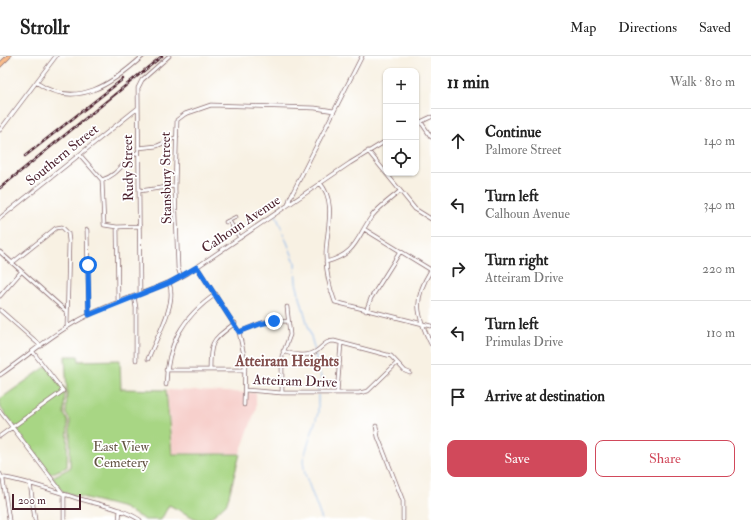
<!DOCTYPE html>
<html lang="en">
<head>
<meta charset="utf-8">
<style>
  body { margin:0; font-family:"IM FELL Double Pica",serif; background:#f2f2f2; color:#222 }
  .controls { position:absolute; right:12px; top:12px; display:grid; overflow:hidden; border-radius:8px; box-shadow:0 1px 3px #0004 }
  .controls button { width:36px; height:36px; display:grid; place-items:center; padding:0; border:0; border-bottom:1px solid #e0e0e0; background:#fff; color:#222; font:20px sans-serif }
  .scale { position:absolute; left:12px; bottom:10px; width:69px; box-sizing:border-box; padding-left:4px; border:2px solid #4a1f2b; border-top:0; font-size:11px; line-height:14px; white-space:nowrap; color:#4a1f2b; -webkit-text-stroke:3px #fff; paint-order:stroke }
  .stop { position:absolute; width:12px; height:12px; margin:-9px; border:3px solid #1a73e8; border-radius:50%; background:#fff }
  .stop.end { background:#1a73e8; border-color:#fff; box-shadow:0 1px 4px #0008 }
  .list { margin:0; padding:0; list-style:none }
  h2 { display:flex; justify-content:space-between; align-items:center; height:52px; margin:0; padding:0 16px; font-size:17px }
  h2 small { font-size:13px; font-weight:400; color:#767676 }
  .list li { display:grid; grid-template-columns:26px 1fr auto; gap:12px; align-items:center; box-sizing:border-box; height:64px; padding:0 16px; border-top:1px solid #e0e0e0 }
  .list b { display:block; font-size:15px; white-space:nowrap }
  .list p { margin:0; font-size:13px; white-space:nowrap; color:#767676 }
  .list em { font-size:13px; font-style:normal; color:#767676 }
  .actions { display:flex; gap:8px; padding:12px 16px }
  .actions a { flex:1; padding:9px 0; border:1px solid #d1495b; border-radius:8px; text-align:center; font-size:14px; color:#d1495b }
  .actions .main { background:#d1495b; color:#fff }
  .icon { flex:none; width:22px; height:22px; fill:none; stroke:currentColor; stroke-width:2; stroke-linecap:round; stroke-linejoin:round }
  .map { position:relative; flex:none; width:431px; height:464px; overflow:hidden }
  header { display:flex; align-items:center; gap:24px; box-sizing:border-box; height:56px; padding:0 20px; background:#fff; border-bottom:1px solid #e0e0e0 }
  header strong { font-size:19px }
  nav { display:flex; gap:22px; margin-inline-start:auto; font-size:14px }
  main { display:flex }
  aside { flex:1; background:#fff }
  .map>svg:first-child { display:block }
  .built { fill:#f7d0cc }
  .green { fill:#a8d684; stroke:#797a58 }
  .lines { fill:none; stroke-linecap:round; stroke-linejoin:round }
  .stream { stroke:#7fb0eb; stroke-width:1 }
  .minor-casing { stroke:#87686b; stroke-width:4.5 }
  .major-casing { stroke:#87686b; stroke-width:5 }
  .minor { stroke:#fff; stroke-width:3 }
  .major { stroke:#fabc8b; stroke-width:3.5 }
  .rail-casing { stroke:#4a1f2b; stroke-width:2.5 }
  .rail { stroke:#fff; stroke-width:1; stroke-dasharray:3; stroke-linecap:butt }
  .route { stroke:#1a73e8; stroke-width:5 }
  .labels { text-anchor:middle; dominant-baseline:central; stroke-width:3.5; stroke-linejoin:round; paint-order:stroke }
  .street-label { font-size:14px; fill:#4a1f2b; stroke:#fff }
  .park-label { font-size:14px; fill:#665646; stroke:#fff }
  .neighbourhood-label { font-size:15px; font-weight:bold; fill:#824e4c; stroke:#fff }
</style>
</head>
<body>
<header>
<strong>Strollr</strong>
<nav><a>Map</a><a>Directions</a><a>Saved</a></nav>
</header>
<main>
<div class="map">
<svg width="431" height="464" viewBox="0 0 431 464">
  <rect width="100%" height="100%" fill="#fff"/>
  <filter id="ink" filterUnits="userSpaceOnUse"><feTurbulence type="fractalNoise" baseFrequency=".025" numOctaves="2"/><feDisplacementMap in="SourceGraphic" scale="8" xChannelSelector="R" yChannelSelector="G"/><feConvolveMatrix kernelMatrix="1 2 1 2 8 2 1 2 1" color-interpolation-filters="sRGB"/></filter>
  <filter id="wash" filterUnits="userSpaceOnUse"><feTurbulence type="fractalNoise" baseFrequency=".012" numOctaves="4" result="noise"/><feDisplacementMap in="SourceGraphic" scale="16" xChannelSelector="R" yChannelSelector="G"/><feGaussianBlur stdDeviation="0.9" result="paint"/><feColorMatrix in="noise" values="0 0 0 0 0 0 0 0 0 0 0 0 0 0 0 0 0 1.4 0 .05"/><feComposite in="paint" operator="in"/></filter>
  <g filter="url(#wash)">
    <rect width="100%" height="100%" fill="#f8f1e3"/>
    <path class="built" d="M167 334 256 337V353L240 397H173Z"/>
    <path class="green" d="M65 300H78L79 305 120 304 121 333 166 334 172 398H240L227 447 208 464H198L169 449 161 464H145L124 452 63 436 52 421 70 412V364L66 358 67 336Z
      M47 310 65 333 64 358 68 365 67 411 50 418 0 351V343Z"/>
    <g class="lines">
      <path class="stream" d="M276 159 295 206 296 227 315 295
        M315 298 321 322 318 336
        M318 339V357L303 404 305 418 322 464"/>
    </g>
  </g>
  <g filter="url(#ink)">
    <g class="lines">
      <g class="minor-casing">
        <path id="minor" d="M37 27C77 54 113 27 143 0
          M421 66 431 81
          M416 68 431 61
          M0 74 56 0
          M138 92 157 90 177 81
          M368 95 415 153 431 163
          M80 99 102 124 104 169 117 171 140 170
          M102 124C119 119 124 104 138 96
          M320 127C338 147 325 178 326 201 326 216 330 233 335 246L431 270
          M139 135 175 130
          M288 149 290 142 362 0
          M0 162 138 52
          M229 165 240 182
          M226 166 236 161
          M117 171 118 246
          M364 173 431 214
          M87 174 89 259
          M0 196 67 256
          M326 206C357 198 356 182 372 160 380 150 391 143 400 135
          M12 207 56 172 62 171 68 177 69 185 67 271
          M197 211 239 276 245 304 244 349
          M431 214C413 243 416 258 431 288
          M181 221 178 212 175 133 177 64 185 58 211 49 315 52 334 55
          M140 238 138 32 142 24 169 0
          M0 240 21 216
          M134 240 136 252V304
          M0 254 41 290
          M366 255 371 242 400 196
          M239 276 264 266 288 265
          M283 295C293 299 308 302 318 294 324 289 326 285 334 285L391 300 405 315 410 317
          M148 303C155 284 178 247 169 227
          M166 314H245
          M210 314C210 284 212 285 235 267
          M0 319C29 299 57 274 89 259 121 242 157 235 188 217L350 107 386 85
          M166 329C167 289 182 261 216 238
          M245 334 282 337H359L368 335 397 307
          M282 337V300L290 279 287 251
          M337 337 341 287
          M0 355 64 439V464
          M376 370 378 381 403 445V464
          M0 380 63 335 33 296
          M0 418 3 424 9 464
          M0 421C28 425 53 435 80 443 100 449 122 452 140 464
          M30 427 35 464
          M119 464 120 454"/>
      </g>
      <g class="major-casing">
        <path id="major" d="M0 9 9 0"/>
      </g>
      <use href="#minor" class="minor"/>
      <use href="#major" class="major"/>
      <g class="rail-casing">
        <path id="rail" d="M25 100 123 23
          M0 132 162 0"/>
      </g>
      <use href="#rail" class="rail"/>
    </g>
  </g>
  <g class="lines" filter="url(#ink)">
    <path class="route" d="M88 209 89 259 169 227 197 211 239 276 260 268 274 265"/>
  </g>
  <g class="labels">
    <g class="street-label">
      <text transform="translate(62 99) rotate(-39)">Southern Street</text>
      <text transform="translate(128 112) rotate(-91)">Rudy Street</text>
      <text transform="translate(166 122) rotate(-91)">Stansbury Street</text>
      <text transform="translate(241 168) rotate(-34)">Calhoun Avenue</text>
      <text transform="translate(295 325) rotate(2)">Atteiram Drive</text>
    </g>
    <g class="park-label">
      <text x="121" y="390">East View<tspan x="121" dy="16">Cemetery</tspan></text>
    </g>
    <g class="neighbourhood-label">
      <text x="287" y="305">Atteiram Heights</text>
    </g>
  </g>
</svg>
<div class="controls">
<button>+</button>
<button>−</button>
<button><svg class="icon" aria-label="locate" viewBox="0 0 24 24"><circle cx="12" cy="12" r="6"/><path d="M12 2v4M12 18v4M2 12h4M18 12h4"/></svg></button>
</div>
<div class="scale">200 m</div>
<div class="stop" style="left:88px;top:209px"></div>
<div class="stop end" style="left:274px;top:265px"></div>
</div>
<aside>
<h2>11 min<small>Walk · 810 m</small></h2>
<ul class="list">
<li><svg class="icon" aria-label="ahead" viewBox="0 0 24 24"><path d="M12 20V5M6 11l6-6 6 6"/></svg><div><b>Continue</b><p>Palmore Street</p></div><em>140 m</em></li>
<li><svg class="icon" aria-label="left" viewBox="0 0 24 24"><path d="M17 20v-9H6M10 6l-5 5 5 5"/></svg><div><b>Turn left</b><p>Calhoun Avenue</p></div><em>340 m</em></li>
<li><svg class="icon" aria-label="right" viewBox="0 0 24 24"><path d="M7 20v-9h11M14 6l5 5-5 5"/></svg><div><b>Turn right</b><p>Atteiram Drive</p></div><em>220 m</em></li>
<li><svg class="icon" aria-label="left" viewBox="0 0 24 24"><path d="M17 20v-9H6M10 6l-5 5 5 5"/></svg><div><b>Turn left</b><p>Primulas Drive</p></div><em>110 m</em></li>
<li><svg class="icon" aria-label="arrive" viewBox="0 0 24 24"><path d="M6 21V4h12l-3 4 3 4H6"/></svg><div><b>Arrive at destination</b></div></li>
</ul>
<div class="actions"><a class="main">Save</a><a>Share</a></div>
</aside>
</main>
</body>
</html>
